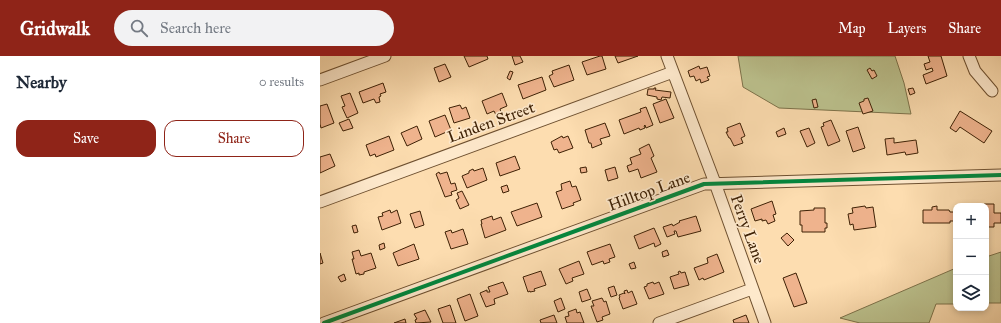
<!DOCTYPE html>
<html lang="en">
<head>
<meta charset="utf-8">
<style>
  body { margin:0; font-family:"IM FELL Great Primer",serif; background:#f2f2f3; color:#1f2937 }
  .controls { position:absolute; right:12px; bottom:12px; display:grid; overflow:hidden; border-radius:8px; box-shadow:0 2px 6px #0003 }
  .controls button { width:36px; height:36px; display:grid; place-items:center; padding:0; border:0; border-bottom:1px solid #e0e1e3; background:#fff; color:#1f2937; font:20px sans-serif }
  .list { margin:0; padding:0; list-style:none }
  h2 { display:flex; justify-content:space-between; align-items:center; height:52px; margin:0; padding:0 16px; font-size:17px }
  h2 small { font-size:13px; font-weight:400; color:#747a83 }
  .actions { display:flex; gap:8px; padding:12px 16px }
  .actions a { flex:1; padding:9px 0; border:1px solid #8f2418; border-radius:12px; text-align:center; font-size:14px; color:#8f2418 }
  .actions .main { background:#8f2418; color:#fff }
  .icon { flex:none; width:22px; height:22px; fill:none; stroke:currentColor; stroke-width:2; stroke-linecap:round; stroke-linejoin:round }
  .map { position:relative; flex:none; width:681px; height:267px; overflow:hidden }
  header { display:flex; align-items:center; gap:24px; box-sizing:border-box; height:56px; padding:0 20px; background:#8f2418; color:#fff }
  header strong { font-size:19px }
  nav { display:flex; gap:22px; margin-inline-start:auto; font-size:14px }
  .search { width:280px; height:36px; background:#f2f2f3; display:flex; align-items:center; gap:10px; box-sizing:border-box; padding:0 14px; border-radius:22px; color:#747a83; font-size:15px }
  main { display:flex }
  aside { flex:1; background:#fff }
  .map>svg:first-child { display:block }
  .green { fill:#bcc28e; stroke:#7d724a }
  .building { fill:#efb38d; stroke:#3e2105 }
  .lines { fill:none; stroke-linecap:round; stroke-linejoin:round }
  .minor-casing { stroke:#6e5030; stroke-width:13 }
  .minor { stroke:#fee9cc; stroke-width:11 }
  .cycleway-casing { stroke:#fee9cc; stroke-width:6 }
  .cycleway { stroke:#00873e; stroke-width:4 }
  .labels { text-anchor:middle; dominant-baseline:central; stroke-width:3.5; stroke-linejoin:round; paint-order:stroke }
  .street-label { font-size:16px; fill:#3e2105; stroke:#fee9cc }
</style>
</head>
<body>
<header>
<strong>Gridwalk</strong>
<div class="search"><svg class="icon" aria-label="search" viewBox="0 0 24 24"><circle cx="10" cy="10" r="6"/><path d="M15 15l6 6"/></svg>Search here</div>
<nav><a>Map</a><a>Layers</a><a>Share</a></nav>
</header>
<main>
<aside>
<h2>Nearby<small>0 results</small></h2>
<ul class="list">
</ul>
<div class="actions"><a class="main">Save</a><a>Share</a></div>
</aside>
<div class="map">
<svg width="681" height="267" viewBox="0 0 681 267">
  <rect width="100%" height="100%" fill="#fdddb0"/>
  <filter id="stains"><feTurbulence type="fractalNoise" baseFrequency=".005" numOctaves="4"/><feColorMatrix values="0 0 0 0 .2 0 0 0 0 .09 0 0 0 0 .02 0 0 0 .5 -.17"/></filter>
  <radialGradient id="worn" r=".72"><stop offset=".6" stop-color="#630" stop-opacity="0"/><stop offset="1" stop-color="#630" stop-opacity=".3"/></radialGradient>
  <path class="green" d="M418 0H575L584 27 591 58 459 52 423 31Z
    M681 196V247H666V201Z
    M636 212V248H616L609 267H540L520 262Z"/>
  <path class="building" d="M144 0H167L168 3 149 11Z
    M192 0H200L203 6 195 9Z
    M280 0H282L286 13 267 19 262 6Z
    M295 0H318L298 7Z
    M608 0H621L627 20 606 28 603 19 613 15 612 12 606 14 604 8 610 6Z
    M125 8 131 21 119 26 114 12Z
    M249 9 254 24 234 31 229 20 233 18 232 15Z
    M379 10 380 13 387 11 390 20 387 21 389 24 381 27 380 23 376 25 374 20 370 21 368 15Z
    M550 12 552 15 554 14 557 20 552 23 547 14Z
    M190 15 193 16 190 24 187 22Z
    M222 21 226 34 203 43 198 29Z
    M63 27 66 36 60 38 61 40 59 41 60 46 56 47 54 43 43 47 39 36Z
    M334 32H336L335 34 351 36 350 42 342 41 341 44 337 43V41L327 39 328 33H334Z
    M593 32 595 37 590 39 588 33Z
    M30 37 38 57 27 62 22 51 25 50 21 40Z
    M182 37 187 50 180 53 181 56 176 59 174 55 167 58 162 45Z
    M548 42 553 55 543 58 539 47 544 45V43Z
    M346 43 354 62 340 67 333 48Z
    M496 43 498 51 494 52 492 44Z
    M7 48 14 67 1 72 0 68V50Z
    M140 49 142 53 146 51 150 62 134 67 129 52Z
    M326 51 333 69 326 72 325 69 324 70 325 72 320 74 319 72 304 78 299 64 321 56 320 53Z
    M640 55 672 75 664 87 640 71 636 76 630 72Z
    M125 59 131 74 115 81 109 65Z
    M29 63 33 72 23 75 19 67Z
    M511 64 520 85 508 90 501 71 504 70 503 67Z
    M285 67 290 80 280 83 282 88 272 92 271 87H269L265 74Z
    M420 67 425 80 421 82 423 87 414 90 410 82H409L406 76H408L407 72Z
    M97 70 102 83 87 90 81 77Z
    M538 71 545 92 533 96 526 75Z
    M464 72 466 78 458 81 456 76Z
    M489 72 495 87 487 91 480 75Z
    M69 80 74 94 56 101 55 98 50 100 46 89Z
    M242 80 243 82 248 80 253 92 239 97 237 93 234 94 231 86Z
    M574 82V87L596 84 598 97 586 99 585 96 567 99 565 83Z
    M329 88 334 100 331 102 337 116 321 122 318 113 309 116 307 110 312 108 310 102 321 98 319 93Z
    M10 98 15 110 0 117V101Z
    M195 100 200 113 180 120 176 107Z
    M266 111 267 116 261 117 260 112Z
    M295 111 298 122 288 125 285 114Z
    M163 112 167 124 147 132 142 120 149 117V115L153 113 154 115Z
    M119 116 120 118 127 116 131 128 135 127 137 134 131 136 132 139 125 141 116 118Z
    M250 125 252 131 256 130 261 144 253 147 254 149 242 153 236 136 242 134 241 128Z
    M187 129 189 135 183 137 181 131Z
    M142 135 149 149 140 153 136 144 139 142 137 137Z
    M452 145 456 158 453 159 455 165 448 168 446 164 442 165V163L435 165 431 153Z
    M217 147 222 161 197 170 191 156Z
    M664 148H674V157H681V167H674V171H666V150H664Z
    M545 150 546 152 553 151 556 171 534 174 533 168 530 169 528 158 533 157 532 152Z
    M617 150V154H629L630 156H634V165H630V167H603V154H612V151Z
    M494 152H505V167H507V172H505V176H482V169H480V155L494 154Z
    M70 154 71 157 77 154 81 167 62 174 58 161 63 160 62 157Z
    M100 155 104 169 95 172 90 158Z
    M172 160 173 164 181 161 186 174 165 182 161 168H162L161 164Z
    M376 160 381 175 358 181 356 175H354L355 178 347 181 343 171 352 168 353 170 360 166 359 165Z
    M36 169 38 176 34 177 32 170Z
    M334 172 341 188 335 191 334 187 319 193 314 180Z
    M143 173 148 188 131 193 125 176 131 174 132 177Z
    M467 177 474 184 468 190 461 182Z
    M64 187 65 192 60 194 59 189Z
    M94 188 99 203 78 210 73 197Z
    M290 188 295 201 289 203 290 206 284 208 283 205 272 209 267 196Z
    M39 194 41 200 51 197 56 212 44 216V218L39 219V217L36 218 32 203H34L32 196Z
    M347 194 349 199 343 201 342 196Z
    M0 197 3 207 0 208Z
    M397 198 404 216 384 224 383 222 379 224 374 212 388 207 387 202Z
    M259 205 264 218 252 222 253 225 246 228 239 213Z
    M314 206 316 212 311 213 309 208Z
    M221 215 226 229 214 233 215 235 210 236V235L208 236 203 221Z
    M360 215 361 217 365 216 369 229 354 233 350 221 359 218 358 216Z
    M476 217 487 247 474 251 463 222Z
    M24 218 26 224 21 226 18 221Z
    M183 226 188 238 174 243 175 248 166 251 160 237 167 234V236H170L168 231Z
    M333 226 334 228 339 226 344 238 329 243 324 231 327 230V228Z
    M294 230 297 239 291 241 288 232Z
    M267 233 271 243 262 246 259 236Z
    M307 234 308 237 312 235 317 248 303 253 299 242 300 241 299 239 304 237 305 238 304 235Z
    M150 238 158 260 145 265 137 243Z
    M241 242 245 253 238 256 234 245Z
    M282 242 284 246 286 245 290 258 282 261 283 264 277 266 271 250H274L272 245Z
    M130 249 136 267H123L118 253Z
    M256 253 257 257 260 256 264 267H247L245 261 249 260 248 256Z
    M105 254 111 266 96 267 95 264 97 263 94 258Z
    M234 259 237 267H221L220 264Z
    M426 259 429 267H414L413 264Z
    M85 263 86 267H74Z"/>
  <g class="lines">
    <g class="minor-casing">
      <path id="minor" d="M347 0 395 127 445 267
        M649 0 655 15 672 35
        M0 24 65 0
        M0 146 353 16
        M4 267 384 128 681 119
        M339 267 432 233"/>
    </g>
    <use href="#minor" class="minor"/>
    <g class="cycleway-casing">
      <path id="cycleway" d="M4 267 384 128 681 119"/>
    </g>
    <use href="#cycleway" class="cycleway"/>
  </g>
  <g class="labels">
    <g class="street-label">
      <text transform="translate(171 66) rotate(-20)">Linden Street</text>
      <text transform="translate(329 135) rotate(-20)">Hilltop Lane</text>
      <text transform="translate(428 173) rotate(70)">Perry Lane</text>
    </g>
  </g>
  <rect width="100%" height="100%" filter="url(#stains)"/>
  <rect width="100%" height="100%" fill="url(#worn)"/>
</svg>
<div class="controls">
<button>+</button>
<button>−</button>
<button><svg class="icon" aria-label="layers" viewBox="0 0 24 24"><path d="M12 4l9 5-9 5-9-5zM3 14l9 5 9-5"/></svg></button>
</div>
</div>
</main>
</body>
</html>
